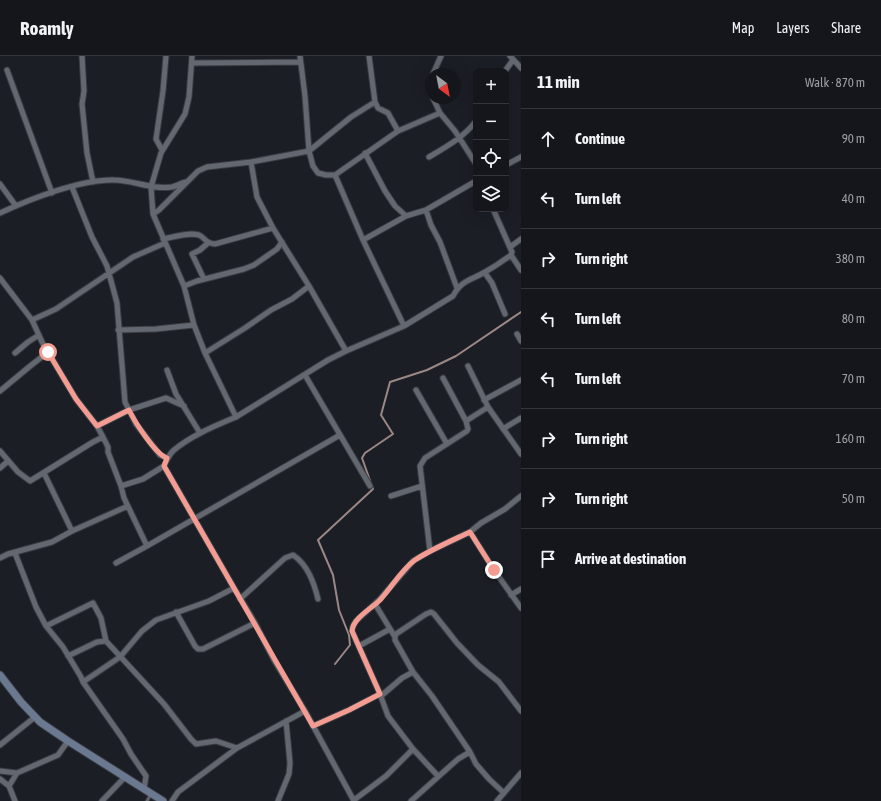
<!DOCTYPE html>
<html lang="en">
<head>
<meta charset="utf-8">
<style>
  body { margin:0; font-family:"Asap Condensed",sans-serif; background:#212329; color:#f1f3f6 }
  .controls { position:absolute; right:12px; top:12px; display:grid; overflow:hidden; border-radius:8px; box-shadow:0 4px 16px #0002 }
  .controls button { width:36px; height:36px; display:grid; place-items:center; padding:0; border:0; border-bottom:1px solid #33353b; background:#14161c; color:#f1f3f6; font:20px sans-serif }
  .compass { position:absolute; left:425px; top:12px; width:36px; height:36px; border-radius:50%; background:#14161c; box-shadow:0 4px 16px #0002; rotate:148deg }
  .stop { position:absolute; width:12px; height:12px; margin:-9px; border:3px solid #f59c92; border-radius:50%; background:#fff }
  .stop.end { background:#f59c92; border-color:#fff; box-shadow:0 1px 4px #0008 }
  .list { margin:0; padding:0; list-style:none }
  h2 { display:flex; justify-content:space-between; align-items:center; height:52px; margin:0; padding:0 16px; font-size:17px }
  h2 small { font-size:13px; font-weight:400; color:#9d9fa3 }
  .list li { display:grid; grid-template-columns:26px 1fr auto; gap:12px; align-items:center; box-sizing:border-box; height:60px; padding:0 16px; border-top:1px solid #33353b }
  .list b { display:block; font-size:15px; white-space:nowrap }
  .list em { font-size:13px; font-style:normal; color:#9d9fa3 }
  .icon { flex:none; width:22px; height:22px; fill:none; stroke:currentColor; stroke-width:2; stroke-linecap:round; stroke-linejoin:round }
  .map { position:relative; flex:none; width:521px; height:745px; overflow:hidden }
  header { display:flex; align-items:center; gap:24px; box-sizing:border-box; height:56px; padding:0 20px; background:#14161c; border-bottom:1px solid #33353b }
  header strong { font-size:19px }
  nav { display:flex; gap:22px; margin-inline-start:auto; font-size:14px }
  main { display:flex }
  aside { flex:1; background:#14161c }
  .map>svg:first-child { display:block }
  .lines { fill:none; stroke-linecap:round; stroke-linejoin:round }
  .stream { stroke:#9c8785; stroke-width:2 }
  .service-casing { stroke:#393b41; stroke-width:4.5 }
  .minor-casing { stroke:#393b41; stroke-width:7 }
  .secondary-casing { stroke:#393b41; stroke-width:9 }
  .service { stroke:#636870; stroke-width:2.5 }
  .minor { stroke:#636870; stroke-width:5 }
  .secondary { stroke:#6a7890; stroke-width:7 }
  .route { stroke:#f59c92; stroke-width:5 }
</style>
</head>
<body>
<header>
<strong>Roamly</strong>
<nav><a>Map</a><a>Layers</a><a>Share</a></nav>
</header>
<main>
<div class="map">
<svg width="521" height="745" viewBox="0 0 521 745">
  <rect width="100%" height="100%" fill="#1b1e25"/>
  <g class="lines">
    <path class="stream" d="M335 608 350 589 349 579 339 554 333 519 318 484 373 433 362 402 365 397 393 378 381 359 390 326 427 314 456 300 521 256"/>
    <g class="service-casing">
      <path id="service" d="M147 745 151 738"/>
    </g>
    <g class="minor-casing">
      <path id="minor" d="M82 0 84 35 82 48 87 97 93 126
        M192 0 189 41 185 58 161 97 151 131 153 158 184 230 194 269 205 297 236 361C215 370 192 379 174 394 169 398 167 404 164 410L234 532 255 567 274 604 305 655 354 745
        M300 0 305 40 309 95 313 110 318 117 326 119H335L398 75 440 57
        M369 0 375 46 378 52 388 57 398 75
        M510 0 521 12
        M192 7 300 6
        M7 14 52 137
        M505 15 513 4
        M433 18 441 0
        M431 22V38
        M433 42 440 57 455 75 476 108
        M162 94 156 83 163 35 166 0
        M365 97 385 135 395 150 406 160
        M429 101C446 91 464 81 476 65
        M251 106 257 141 273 172 309 230 346 295
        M506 109 521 101
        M335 119 363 184 404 270
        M0 128 16 150
        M72 131 92 181 107 210 117 247 125 346 136 368 160 399 167 402
        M426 154 431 169 440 186 457 232
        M0 157C30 143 81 123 114 124 133 124 152 134 172 131 176 130 181 127 186 126
        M153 158 159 154 198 115 207 111 251 106 309 95 351 61 375 46
        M163 183C174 181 188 176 199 179 206 182 204 187 215 188L273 172
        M363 184 406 160 426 154 476 125
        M510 191 521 183
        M511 199 521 214
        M485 217 492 227 505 258
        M0 222 32 264 42 286 76 343 97 370 103 381 108 391V396L121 430 124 442 147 490
        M204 223 192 198 200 194 208 187
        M184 230 197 225 244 213 254 209 277 193 282 186
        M32 264 56 253 133 201 165 187
        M118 274 156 273 194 269
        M517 278 521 285
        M15 297 28 286 39 279
        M205 297 245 272 271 254 292 243 309 230
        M468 310 488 351 521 398
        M167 314 176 338 200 377
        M305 319 370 430
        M443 322 466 365
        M416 334 447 388
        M0 335 29 311 48 296
        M484 344 521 324
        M236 361 328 304 346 295 404 270 453 240C461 224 472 224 485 216 494 211 503 205 511 199L512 196 493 153
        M97 370 129 354 166 342 184 350
        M503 373 521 362
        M0 395 18 416 30 425 93 386 103 381
        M0 412 8 405
        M44 417 72 475
        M121 430 143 423 164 410
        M391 440 422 430
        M470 476 494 514 521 552
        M430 495 420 410 425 402 467 375 468 373 466 365 488 351
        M15 497 36 551 46 570 63 591 81 621 83 626 123 683 131 698 146 720 144 733
        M0 502 8 498 52 486 72 475 128 450
        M116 507 147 490 340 379
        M511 539 521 533
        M240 543 285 502 293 499C308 509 314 527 318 543
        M375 548 395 581V584L413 616 432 640 470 696 476 708 489 723 504 737
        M176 556 195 590 198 593H203L255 567
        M46 570 93 547 101 562 106 585 164 648 191 683 196 688 216 685 237 692
        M395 581 396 578 426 558 431 556 434 558 457 587 478 609 499 626 521 655
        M359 590 390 573
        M68 600 97 586 106 585
        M83 626 120 601 142 575 156 564 209 545 234 532
        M381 640 402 622 413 616
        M313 670 349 654 380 638
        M0 689 35 661
        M0 715 17 717
        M438 720 413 693 388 660 380 638 352 575 353 570 356 565 380 543 413 505 430 495 470 476 481 467 505 453 521 440
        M0 723 9 730 15 745
        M9 730 17 717 58 699 68 685
        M354 744 386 720 413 693
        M102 745 125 721
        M172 745 178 736 237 692 305 655
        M278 745 289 718 290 707 286 665
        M411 745 458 703 470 696
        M497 745 521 717"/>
    </g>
    <g class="secondary-casing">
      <path id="secondary" d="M0 619 21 646 40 666 68 685 163 745"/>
    </g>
    <use href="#service" class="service"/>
    <use href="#minor" class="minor"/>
    <use href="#secondary" class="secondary"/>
  </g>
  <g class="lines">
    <path class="route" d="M48 296 76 343 97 370 129 354C135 366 155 398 167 402L164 410 313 670 349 654 380 638 352 575C353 562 371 553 380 544 392 531 401 514 415 504 432 493 451 485 470 476L494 514"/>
  </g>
</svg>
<div class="controls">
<button>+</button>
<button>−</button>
<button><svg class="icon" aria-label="locate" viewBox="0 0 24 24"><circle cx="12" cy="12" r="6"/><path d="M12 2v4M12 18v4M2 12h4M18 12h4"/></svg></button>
<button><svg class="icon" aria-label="layers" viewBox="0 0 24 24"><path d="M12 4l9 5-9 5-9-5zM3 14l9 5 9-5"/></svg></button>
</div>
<svg class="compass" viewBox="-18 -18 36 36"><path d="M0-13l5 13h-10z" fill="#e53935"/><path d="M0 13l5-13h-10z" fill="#9d9fa3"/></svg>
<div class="stop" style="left:48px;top:296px"></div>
<div class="stop end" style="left:494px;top:514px"></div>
</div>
<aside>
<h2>11 min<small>Walk · 870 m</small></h2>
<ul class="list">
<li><svg class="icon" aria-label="ahead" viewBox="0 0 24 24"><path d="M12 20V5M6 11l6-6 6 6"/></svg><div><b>Continue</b></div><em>90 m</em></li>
<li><svg class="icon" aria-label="left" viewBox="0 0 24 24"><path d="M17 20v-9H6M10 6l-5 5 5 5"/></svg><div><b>Turn left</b></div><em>40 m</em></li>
<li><svg class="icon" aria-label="right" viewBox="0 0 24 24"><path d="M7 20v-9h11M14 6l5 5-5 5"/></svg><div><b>Turn right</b></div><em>380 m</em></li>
<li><svg class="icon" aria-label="left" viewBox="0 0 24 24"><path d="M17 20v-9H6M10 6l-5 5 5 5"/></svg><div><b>Turn left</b></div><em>80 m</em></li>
<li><svg class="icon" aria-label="left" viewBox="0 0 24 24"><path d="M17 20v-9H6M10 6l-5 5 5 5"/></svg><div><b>Turn left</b></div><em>70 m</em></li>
<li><svg class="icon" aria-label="right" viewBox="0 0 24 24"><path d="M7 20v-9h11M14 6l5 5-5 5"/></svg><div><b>Turn right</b></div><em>160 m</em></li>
<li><svg class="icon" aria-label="right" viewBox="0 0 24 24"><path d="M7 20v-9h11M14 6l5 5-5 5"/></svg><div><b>Turn right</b></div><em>50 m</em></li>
<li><svg class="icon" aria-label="arrive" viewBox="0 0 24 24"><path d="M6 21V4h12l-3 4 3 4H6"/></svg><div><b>Arrive at destination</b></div></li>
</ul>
</aside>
</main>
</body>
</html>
